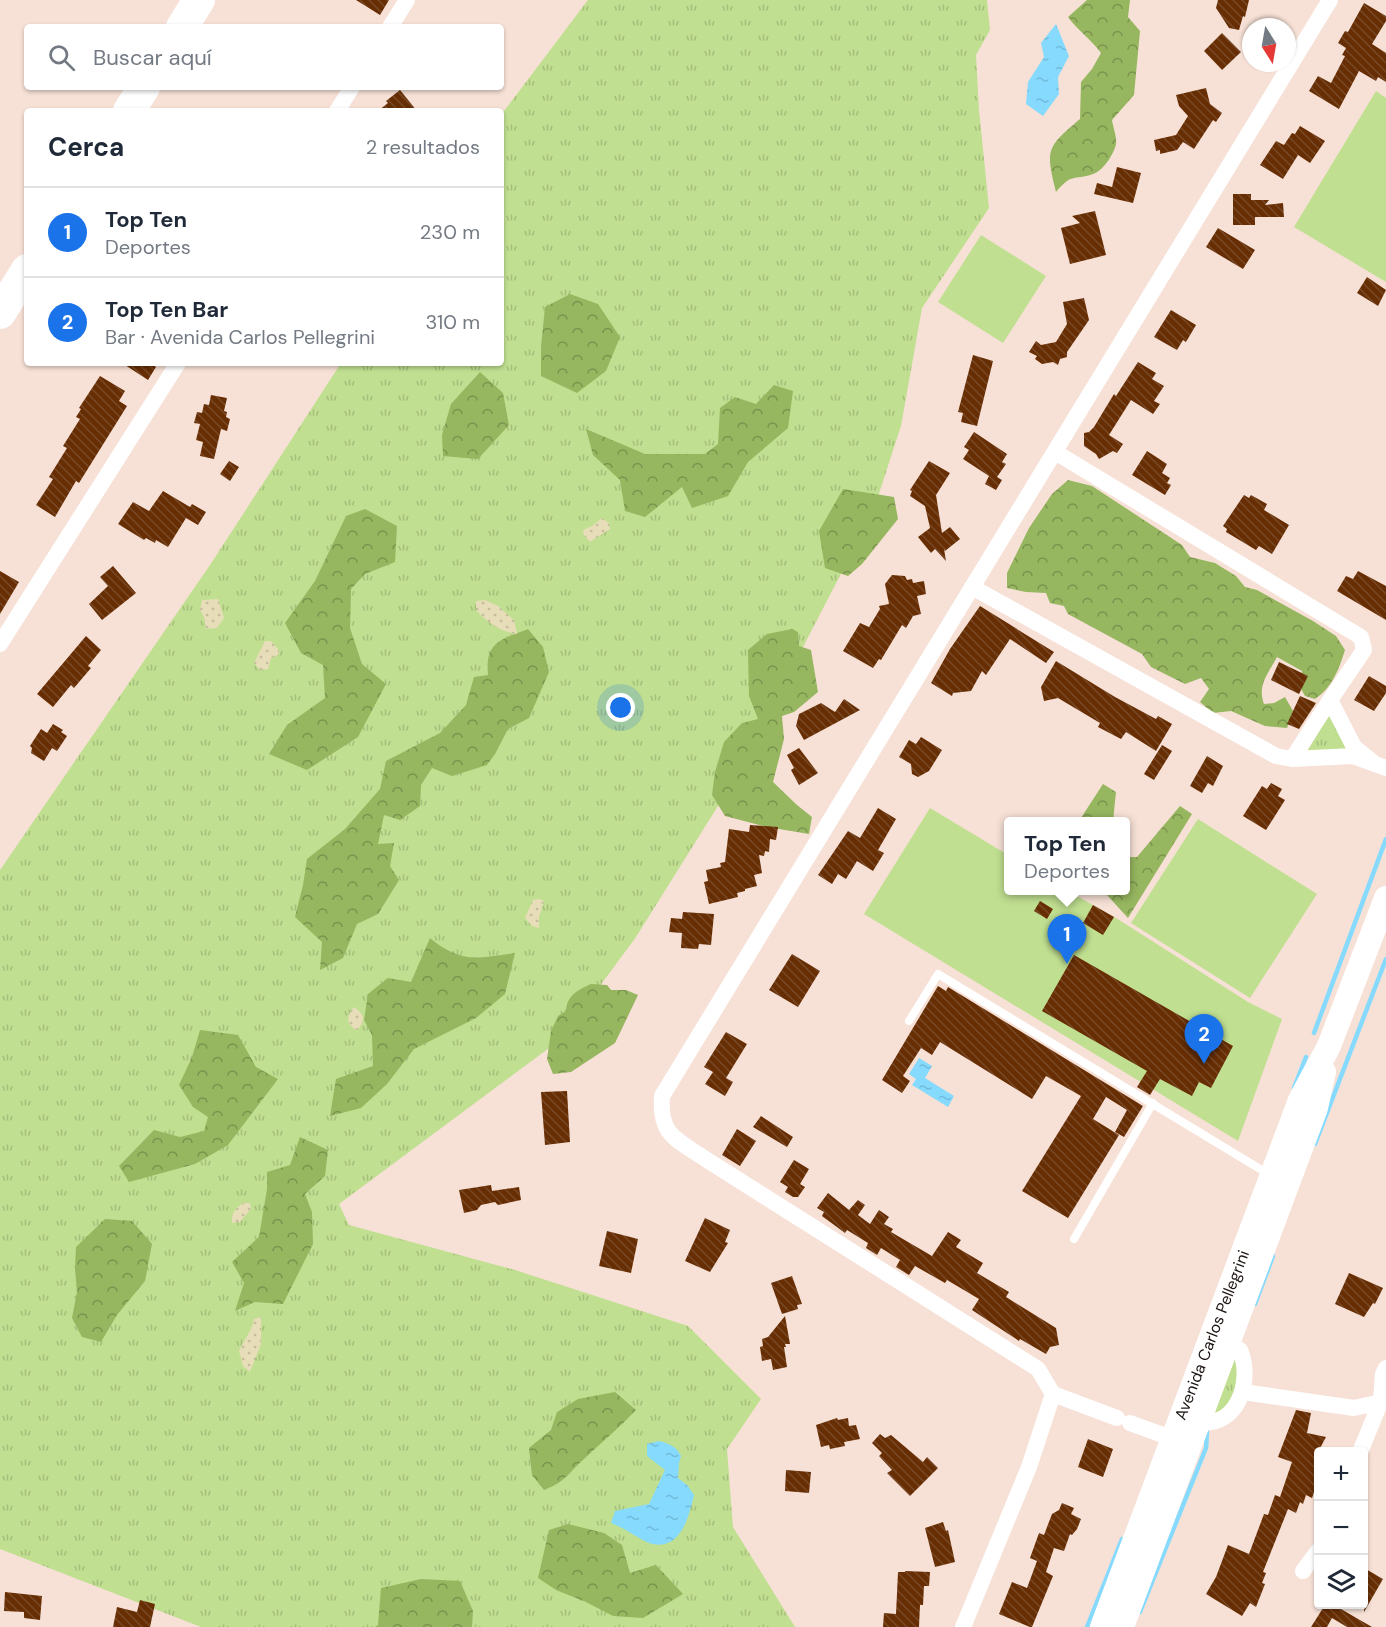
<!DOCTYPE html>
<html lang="es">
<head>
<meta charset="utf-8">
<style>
  body { margin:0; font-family:"DM Sans",sans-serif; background:#f2f2f3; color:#1f2937 }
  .controls { position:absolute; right:18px; bottom:18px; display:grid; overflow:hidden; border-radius:6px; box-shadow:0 2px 4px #0004 }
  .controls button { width:54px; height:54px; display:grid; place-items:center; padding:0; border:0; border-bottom:2px solid #e0e1e3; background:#fff; color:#1f2937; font:30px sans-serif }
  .compass { position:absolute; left:1242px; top:18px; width:54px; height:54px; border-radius:50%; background:#fff; box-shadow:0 2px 4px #0004; rotate:169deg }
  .you { position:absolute; left:621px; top:708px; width:21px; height:21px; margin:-15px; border:4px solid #fff; border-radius:50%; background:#1a73e8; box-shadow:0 0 0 9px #1a73e833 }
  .badge { display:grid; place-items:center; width:39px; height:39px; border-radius:50%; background:#1a73e8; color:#fff; font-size:20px; font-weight:700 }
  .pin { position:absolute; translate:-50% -50px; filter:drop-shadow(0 2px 3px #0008) }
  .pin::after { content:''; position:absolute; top:32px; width:21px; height:18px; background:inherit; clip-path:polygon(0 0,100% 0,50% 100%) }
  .popup { position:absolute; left:1004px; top:817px; width:126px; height:78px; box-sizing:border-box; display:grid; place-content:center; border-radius:6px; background:#fff; filter:drop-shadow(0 2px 4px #0005); font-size:20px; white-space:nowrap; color:#747a83 }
  .popup b { font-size:22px; color:#1f2937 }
  .popup::after { content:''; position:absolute; left:50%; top:100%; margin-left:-12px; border:12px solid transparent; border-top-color:#fff }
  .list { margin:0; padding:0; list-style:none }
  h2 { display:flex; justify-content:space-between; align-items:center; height:78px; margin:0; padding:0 24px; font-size:26px }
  h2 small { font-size:20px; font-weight:400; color:#747a83 }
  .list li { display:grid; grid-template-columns:39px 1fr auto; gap:18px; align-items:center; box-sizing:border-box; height:90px; padding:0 24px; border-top:2px solid #e0e1e3 }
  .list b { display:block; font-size:22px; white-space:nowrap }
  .list p { margin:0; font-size:20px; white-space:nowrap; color:#747a83 }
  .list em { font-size:20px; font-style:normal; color:#747a83 }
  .icon { flex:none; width:33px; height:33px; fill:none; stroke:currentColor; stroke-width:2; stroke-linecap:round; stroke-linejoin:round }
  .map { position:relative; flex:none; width:1386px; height:1627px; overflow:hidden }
  .search { position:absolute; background:#fff; box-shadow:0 2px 4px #0004; left:24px; top:24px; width:480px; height:66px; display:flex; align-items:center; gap:15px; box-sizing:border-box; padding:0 21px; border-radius:6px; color:#747a83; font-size:22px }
  .panel { position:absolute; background:#fff; box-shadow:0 2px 4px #0004; left:24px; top:108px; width:480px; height:258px; border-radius:6px }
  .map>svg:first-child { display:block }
  .grass { fill:url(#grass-tufts) }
  .forest { fill:url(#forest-crowns) }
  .sand { fill:url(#sand-dots) }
  .pitch { fill:#c0df90 }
  .water { fill:url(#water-ripples) }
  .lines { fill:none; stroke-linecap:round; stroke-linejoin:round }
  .stream { stroke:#85dafe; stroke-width:4.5 }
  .building { fill:url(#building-back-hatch) }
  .lane { stroke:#fff; stroke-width:8 }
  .street { stroke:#fff; stroke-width:16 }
  .secondary { stroke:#fff; stroke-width:24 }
  .highway { stroke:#fff; stroke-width:32 }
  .labels { text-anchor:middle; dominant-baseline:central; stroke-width:6; stroke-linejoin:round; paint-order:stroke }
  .street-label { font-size:16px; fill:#1d1512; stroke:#fff }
</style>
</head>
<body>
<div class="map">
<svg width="1386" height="1627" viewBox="0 0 1386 1627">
  <defs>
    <pattern id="grass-tufts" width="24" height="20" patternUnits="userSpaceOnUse" patternTransform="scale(1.5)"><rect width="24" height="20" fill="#c0df90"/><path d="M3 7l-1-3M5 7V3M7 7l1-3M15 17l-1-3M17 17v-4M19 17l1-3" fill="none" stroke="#a5be7b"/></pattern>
    <pattern id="forest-crowns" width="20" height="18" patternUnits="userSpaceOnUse" patternTransform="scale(1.5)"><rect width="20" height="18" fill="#96b65f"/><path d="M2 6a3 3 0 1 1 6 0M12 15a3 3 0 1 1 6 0" fill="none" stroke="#7a934d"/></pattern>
    <pattern id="sand-dots" width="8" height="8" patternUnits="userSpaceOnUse" patternTransform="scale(1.5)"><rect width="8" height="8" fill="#e7ddb8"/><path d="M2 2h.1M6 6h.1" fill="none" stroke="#c6bd9d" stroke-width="1.8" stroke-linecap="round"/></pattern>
    <pattern id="water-ripples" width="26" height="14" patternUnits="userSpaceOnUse" patternTransform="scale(1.5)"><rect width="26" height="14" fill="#85dafe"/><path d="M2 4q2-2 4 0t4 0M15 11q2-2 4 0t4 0" fill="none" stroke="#72bad9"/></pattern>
    <pattern id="building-back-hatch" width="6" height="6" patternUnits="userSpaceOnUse" patternTransform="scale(1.5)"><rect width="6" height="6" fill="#672d03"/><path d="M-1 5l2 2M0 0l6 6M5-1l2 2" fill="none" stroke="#784927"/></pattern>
  </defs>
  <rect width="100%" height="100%" fill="#f7e1d6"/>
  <path class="grass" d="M588 0H987L990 30 976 55 979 110 989 208 922 308 901 426 873 512 733 782 636 937 560 1040 339 1204 349 1225 515 1270 688 1326 761 1399 727 1449 733 1527 795 1627H201L0 1549V870L210 565 341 363H501V115Z
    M1329 714 1349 751 1307 752Z
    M1233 1355 1239 1373 1231 1402 1225 1410 1212 1413Z"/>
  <path class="forest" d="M1087 0H1130L1128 17 1140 31 1134 95 1112 120C1113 127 1117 137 1116 144 1114 154 1103 171 1093 174 1073 181 1073 172 1056 192 1045 149 1047 147 1080 119L1081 82 1092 69 1101 53C1091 39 1078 31 1068 17Z
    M570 294 598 304 620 337 606 371 577 393 541 376V347L545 307Z
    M480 372 503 393 509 425 478 459 443 456 442 435 451 404Z
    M774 385 793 391 788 428 748 462 728 496 692 508 682 487 645 517 625 511 620 480 593 455 586 429 645 454H705L718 444 720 408 735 397 756 404Z
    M1068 480 1092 486 1182 545 1190 557 1215 563 1236 576 1245 587 1257 590 1313 621 1336 636 1345 650C1339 669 1332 688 1315 699L1305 696 1300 687 1302 671 1277 657C1268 674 1257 685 1264 704L1274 703 1285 697 1293 711 1287 728 1265 726 1231 711 1213 713 1200 702 1209 689 1201 678 1185 684 1151 667 1142 654 1068 614 1064 606 1050 603 1046 593 1026 592 1007 588V573L1029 528 1052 494Z
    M843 489 894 497 898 519 862 564 848 576 825 568 819 531Z
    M365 509 397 526 395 562 365 574 351 589 350 628 362 664 386 684 358 737 307 770 269 754 287 725 325 698 323 665 301 653 285 623 315 581 346 516Z
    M528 629 543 647 549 672 529 718 508 729 495 754 487 765 452 776 432 768 421 785 420 806 400 820 384 815 378 844 394 843 390 866 399 880 378 914 357 924 343 958 320 970 322 942 295 917 303 885 307 859 345 829 380 789 386 761 440 733 466 705 474 677 488 675C485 642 500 640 528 629Z
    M792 629 798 632 799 646 811 650 818 692 794 712 782 716 784 739 773 782 797 805 812 817 809 834 767 827 725 816 712 795 715 772 724 742 742 723 758 719 749 696 748 650 767 634Z
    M1103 784 1116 792 1113 821H1079Z
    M1180 806 1192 814 1128 918 1106 894 1099 891 1126 890V857H1137Z
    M430 938C462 964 477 958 515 953L505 994 476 1018 414 1049 387 1084 361 1108 330 1116 336 1079 373 1066 372 1035 364 1020 368 994 388 978 411 982Z
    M591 984 607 985 611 990H626L638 995 615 1043 571 1072 553 1074 547 1059 551 1031 558 1016 566 1011C567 995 578 990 591 984Z
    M200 1030 238 1035 256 1067 278 1079 228 1145 195 1164 129 1182 119 1166 154 1130 180 1137 204 1131 208 1117 193 1107 179 1085 192 1057Z
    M300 1137 328 1150 325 1176 305 1194 312 1212 313 1244 283 1304 255 1302 235 1311 244 1283 232 1262 259 1237 267 1189V1172L290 1165Z
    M105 1219 132 1221 152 1244 145 1281 117 1315 101 1342 82 1337 72 1318 77 1292 75 1269 76 1247Z
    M615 1392 636 1410C620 1427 602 1442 584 1459 567 1474 567 1481 544 1490L532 1475 529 1448 551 1430 557 1412 578 1399Z
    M568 1524 604 1533 622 1545 630 1573 656 1565 683 1594 643 1618 613 1616 586 1602 556 1590 538 1578 549 1530Z
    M421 1579 460 1581 473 1611 472 1627H375L378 1625 381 1588Z"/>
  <path class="sand" d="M602 518 609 523 610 529 590 542 584 535 583 530 592 526Z
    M218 599 224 618 217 628 206 629 204 617 200 610 202 600Z
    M485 600 498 606 514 620 517 634C499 631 488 623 476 610V601Z
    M265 641H271L279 650 278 655 271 658 268 669 260 670 254 663Z
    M539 899 544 901 539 917V928L532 926 525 918 533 900Z
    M354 1007C365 1014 366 1021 357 1030 346 1025 346 1016 354 1007Z
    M243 1203H250L251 1209 240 1222 232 1223C231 1213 235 1209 243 1203Z
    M261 1317V1344L250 1372 243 1366 239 1351C244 1339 252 1331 254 1319Z"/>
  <path class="pitch" d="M1376 91 1386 98V282L1294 227Z
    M981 235 1046 276 1003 343 938 302Z
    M930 808 1008 855V890L1068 891 1116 918 1248 1002 1282 1019 1238 1141 864 914Z
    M1198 819 1317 894 1250 998 1131 923Z"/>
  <path class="water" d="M1056 24 1069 56 1058 77 1059 94 1043 116 1026 104 1028 82 1044 57 1041 43Z
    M919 1058 932 1066 925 1078 954 1096 948 1107 912 1085 916 1079 909 1074Z
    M659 1441C670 1444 676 1446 681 1456L679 1463 678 1478 688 1486 694 1495C689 1517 680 1553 649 1543 637 1538 625 1528 611 1523L615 1511 649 1504 665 1470 647 1456V1444Z"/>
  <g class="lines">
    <path class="stream" d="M1314 1033 1386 839
      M1294 1088 1306 1057
      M1315 1144 1386 959
      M1255 1304 1273 1256
      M1140 1612 1206 1448 1207 1432
      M1087 1627 1122 1539"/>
  </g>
  <path class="building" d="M356 0H389L380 15Z
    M1218 0H1249L1245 17 1243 16 1239 30 1229 28 1216 8Z
    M1364 3 1386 16V21L1372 44 1386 53V82L1378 77 1376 81 1359 71 1339 109 1309 91 1318 76 1331 83 1345 56 1342 55 1346 48 1338 43 1345 31 1348 32Z
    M1222 33 1241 52 1222 70 1204 51Z
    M1206 88 1210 104 1222 113 1216 122 1213 120 1194 149 1183 142 1177 150 1160 154V150L1156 151 1154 140 1176 135 1188 116 1179 106 1176 95Z
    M400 90 417 111H378L388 103 386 101Z
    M1300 126 1325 141 1310 163 1298 155 1283 179 1260 165 1276 141 1284 145 1292 133 1295 134Z
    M1117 167 1141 173 1133 203 1094 194 1097 183 1112 187Z
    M1233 194H1251V200H1269L1265 205 1283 203 1284 217H1255V225H1233Z
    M1095 211 1106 255 1070 264 1061 228 1080 223 1072 216Z
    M1218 228 1255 250 1243 269 1206 247Z
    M1367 277 1386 290 1378 306 1357 293Z
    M1084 298 1089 320 1067 352V357L1060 359 1058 365 1053 362 1042 364 1035 359 1037 356 1029 352 1036 341 1041 345 1056 342 1067 324 1063 302Z
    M1171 310 1196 325 1186 342 1183 340 1177 350 1154 337Z
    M973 355 993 361 977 426 961 422 963 413 958 412Z
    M1138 362 1156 373 1152 379 1164 386 1154 401 1160 404 1153 414 1131 400 1109 435 1123 444 1117 453 1113 451 1099 459 1096 454 1084 446V433L1089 432 1094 427 1114 394 1116 396Z
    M122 363H150L156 367 148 380Z
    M100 376 125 391 119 401 127 406 79 483 76 481 55 517 36 505 53 479 49 477 67 448 63 446 80 419 76 417 81 409 79 408Z
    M211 395 227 398 224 411 227 412 226 417 230 419 227 431 221 429 214 459 200 456 203 442 196 440 200 424 194 423 197 412 202 413 204 404 209 405Z
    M974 432 1007 454 1002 462 1006 464 997 477 1002 480 996 490 985 484 989 476 963 459 969 450 964 447Z
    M1147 451 1167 464 1162 473 1170 478 1167 483 1171 485 1165 495 1132 475Z
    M229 461 239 467 230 481 220 474Z
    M929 461 950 473 936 495 942 533 950 527 960 539 945 551 944 549 946 561 935 549 931 553 918 537 930 528 925 506 910 496 912 491 910 490Z
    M163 491 190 507 192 504 206 512 198 525 186 518 168 547 156 540 155 543 146 538 144 540 118 524 133 502 149 511Z
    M1244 495 1249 498 1251 495 1267 504 1264 510 1289 525 1272 554 1259 546 1256 550 1226 532 1227 529 1223 526Z
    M113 566 136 593 102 620 89 604 108 586 100 577Z
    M0 571 19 582 0 614Z
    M1358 571 1386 586V620L1337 591 1346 576 1353 579Z
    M892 575 905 576 907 580 912 579 913 583 924 581 926 594 917 596 921 614 913 616 906 628 902 625 881 660 879 659 873 668 843 651 860 623 869 627 880 609 879 606 889 604 885 584Z
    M980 606 1054 652 1046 663 1010 639 986 675 982 671 971 691 953 693 952 696 931 683 950 649Z
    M86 636 101 650 88 666 91 668 74 688 71 685 53 707 37 694Z
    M1056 661 1115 697 1156 719 1158 716 1172 724 1156 751 1126 732 1121 739 1098 727 1100 723 1058 698 1044 701 1041 687Z
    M1279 662 1308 676 1299 694 1271 680Z
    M1369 676 1386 686V693L1374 711 1354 700Z
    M1300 696 1316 703 1299 729 1287 724Z
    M844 699 860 710 804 740 796 726 799 714 821 703 835 712Z
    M53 724 63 730 61 732 67 736 57 751 52 748 44 761 31 753 32 748 30 746 41 729 47 733Z
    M921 737 942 750 929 771 918 777 912 774 911 764 899 757 909 740 916 744Z
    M1162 745 1172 751 1154 780 1144 774Z
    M799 748 818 773 799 785 791 770 794 768 787 755Z
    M1207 756 1223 766 1213 786 1208 783 1202 793 1190 786Z
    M1271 783 1282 789 1278 796 1285 800 1266 830 1243 816 1262 786 1267 789Z
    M878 808 896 819 878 850 884 853 873 871 857 861 846 879 838 874 832 884 818 875 848 831 860 838Z
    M750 825 778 827 776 840 770 839 769 852 765 851 764 856 759 855 762 873 754 875 757 886 745 889V891L737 893 738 897 709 904 704 882 708 881 706 870 721 867 720 863 725 862 729 829 749 832Z
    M1040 901 1053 909 1047 919 1034 911Z
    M1093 905 1114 917 1103 935 1083 923Z
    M683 912 714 914 711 945 699 944 698 949 681 948 682 933 669 932 671 918 682 919Z
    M792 954 820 971 798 1007 769 990Z
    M1074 955 1233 1046 1211 1088 1199 1082 1192 1096 1160 1079 1150 1095 1137 1087 1147 1071 1042 1011Z
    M938 986 946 991 948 987 1143 1106 1124 1137 1115 1132 1127 1110 1106 1097 1093 1119 1119 1135 1068 1218 1022 1191 1081 1096 1046 1076 1032 1099 940 1042 932 1055 921 1048 903 1076 910 1081 902 1093 882 1080Z
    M726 1032 747 1044 726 1078 733 1082 725 1096 705 1084 713 1072 704 1067Z
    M567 1091 570 1142 545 1145 541 1092Z
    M761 1116 793 1137 787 1147 753 1127Z
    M737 1129 756 1141 740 1166 722 1155Z
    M794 1160 809 1169 800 1184 805 1187 798 1197H793L785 1192 788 1187 780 1182Z
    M491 1185 492 1191 519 1187 521 1200 498 1205 495 1202 481 1205 477 1210 464 1213 459 1190Z
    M828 1193 849 1210 858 1200 865 1205 858 1215 870 1224 879 1210 889 1217 884 1224 893 1229 891 1232 932 1256 948 1232 961 1240 956 1247 983 1263 977 1273 1009 1292 1006 1297 1056 1328 1059 1345 1050 1347 1046 1354 1020 1339 1019 1341 972 1310 979 1299 947 1280 945 1283 915 1266 909 1275 896 1267 900 1260 881 1248 877 1255 866 1248 868 1243 847 1230 845 1233 822 1216 824 1212 817 1208Z
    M705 1218 730 1230 725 1242 728 1243 710 1272 685 1261Z
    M607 1231 638 1239 631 1273 599 1266Z
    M1349 1273 1383 1288 1375 1304 1373 1303 1364 1317 1335 1304Z
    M792 1276 802 1304 797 1305 798 1309 782 1314 771 1283Z
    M785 1316 790 1344H785L786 1347H784L787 1367 773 1370 771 1359 762 1361 760 1347 763 1346 762 1339 768 1337Z
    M1296 1410 1311 1413 1307 1433 1326 1437 1318 1452V1481L1312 1498 1306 1495 1303 1504 1300 1502 1296 1513 1288 1509 1263 1572 1266 1573 1262 1583 1265 1584 1256 1607 1250 1603 1242 1616 1206 1594 1216 1577 1228 1545 1249 1554 1264 1514 1268 1515 1275 1495 1280 1497 1292 1462 1278 1457Z
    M837 1418 838 1420 848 1418 849 1426 856 1425 860 1439 844 1442 845 1446 830 1449 829 1445 821 1447 816 1425Z
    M880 1434 885 1438 891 1435 923 1462 927 1457 938 1468 910 1496 887 1473 892 1470 879 1456 882 1453 872 1443Z
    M1088 1439 1113 1449 1103 1477 1078 1467Z
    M786 1470 811 1472 809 1493 785 1491Z
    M1062 1503 1074 1508 1071 1514 1081 1519 1077 1529 1072 1535 1070 1534 1064 1551 1054 1548 1046 1572 1053 1576 1032 1627H1030L999 1614 1012 1582 1027 1588 1037 1561 1030 1558 1039 1533 1044 1535 1052 1514 1059 1510Z
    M943 1522 946 1531 948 1530 955 1562 935 1567 925 1528Z
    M1364 1568 1383 1579 1364 1612Z
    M905 1571 930 1572 929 1586H924L923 1605H920L919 1627H883L884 1613 896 1614 898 1572H905Z
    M5 1592 42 1596 40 1620 24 1618V1612L4 1611Z
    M140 1600 155 1604 150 1627H113L117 1607 137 1612Z
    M1325 1605H1334L1372 1627H1347L1332 1618 1327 1627H1311Z"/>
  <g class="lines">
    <path class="lane" d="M909 1021 938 974 1270 1175
      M1074 1239 1153 1103"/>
    <path class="street" d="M390 27 407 0
      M337 111 352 87
      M1055 452 1361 637 1364 650 1330 700 1354 747 1374 763
      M972 587 1276 756 1292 759 1353 756 1386 768
      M0 644 178 363
      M1292 759 1330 700
      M1243 1392 1354 1408 1386 1401
      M1053 1394 1117 1418
      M1199 1422C1238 1428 1253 1380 1240 1350L1219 1339
      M1130 1423 1182 1442
      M1360 1452 1381 1401 1383 1374 1386 1368
      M1303 1571 1318 1551
      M963 1627 1029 1467 1053 1394 1038 1369 707 1160C677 1139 659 1137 662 1096L1330 0"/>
    <path class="secondary" d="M1102 1627 1300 1100 1329 1046 1386 898
      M1122 1627 1316 1108 1324 1072"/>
    <path class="highway" d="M182 27 199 0
      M129 111 144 87
      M0 313 27 270"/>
  </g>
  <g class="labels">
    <g class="street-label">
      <text transform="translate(1212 1335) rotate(-69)">Avenida Carlos Pellegrini</text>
    </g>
  </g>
</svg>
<div class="controls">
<button>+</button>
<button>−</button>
<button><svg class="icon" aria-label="layers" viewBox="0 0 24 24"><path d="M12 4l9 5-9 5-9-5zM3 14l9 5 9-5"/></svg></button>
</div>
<svg class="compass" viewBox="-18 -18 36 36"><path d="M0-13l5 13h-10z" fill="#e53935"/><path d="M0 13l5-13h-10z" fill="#747a83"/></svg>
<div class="you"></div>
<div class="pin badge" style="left:1067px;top:964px">1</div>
<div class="popup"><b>Top Ten</b>Deportes</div>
<div class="pin badge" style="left:1204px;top:1064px">2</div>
<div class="search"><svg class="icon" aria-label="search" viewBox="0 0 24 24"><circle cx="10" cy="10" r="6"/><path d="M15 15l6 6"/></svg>Buscar aquí</div>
<section class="panel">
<h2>Cerca<small>2 resultados</small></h2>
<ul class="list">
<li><span class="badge">1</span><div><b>Top Ten</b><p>Deportes</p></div><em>230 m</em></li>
<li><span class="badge">2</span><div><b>Top Ten Bar</b><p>Bar · Avenida Carlos Pellegrini</p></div><em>310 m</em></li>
</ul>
</section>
</div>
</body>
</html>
